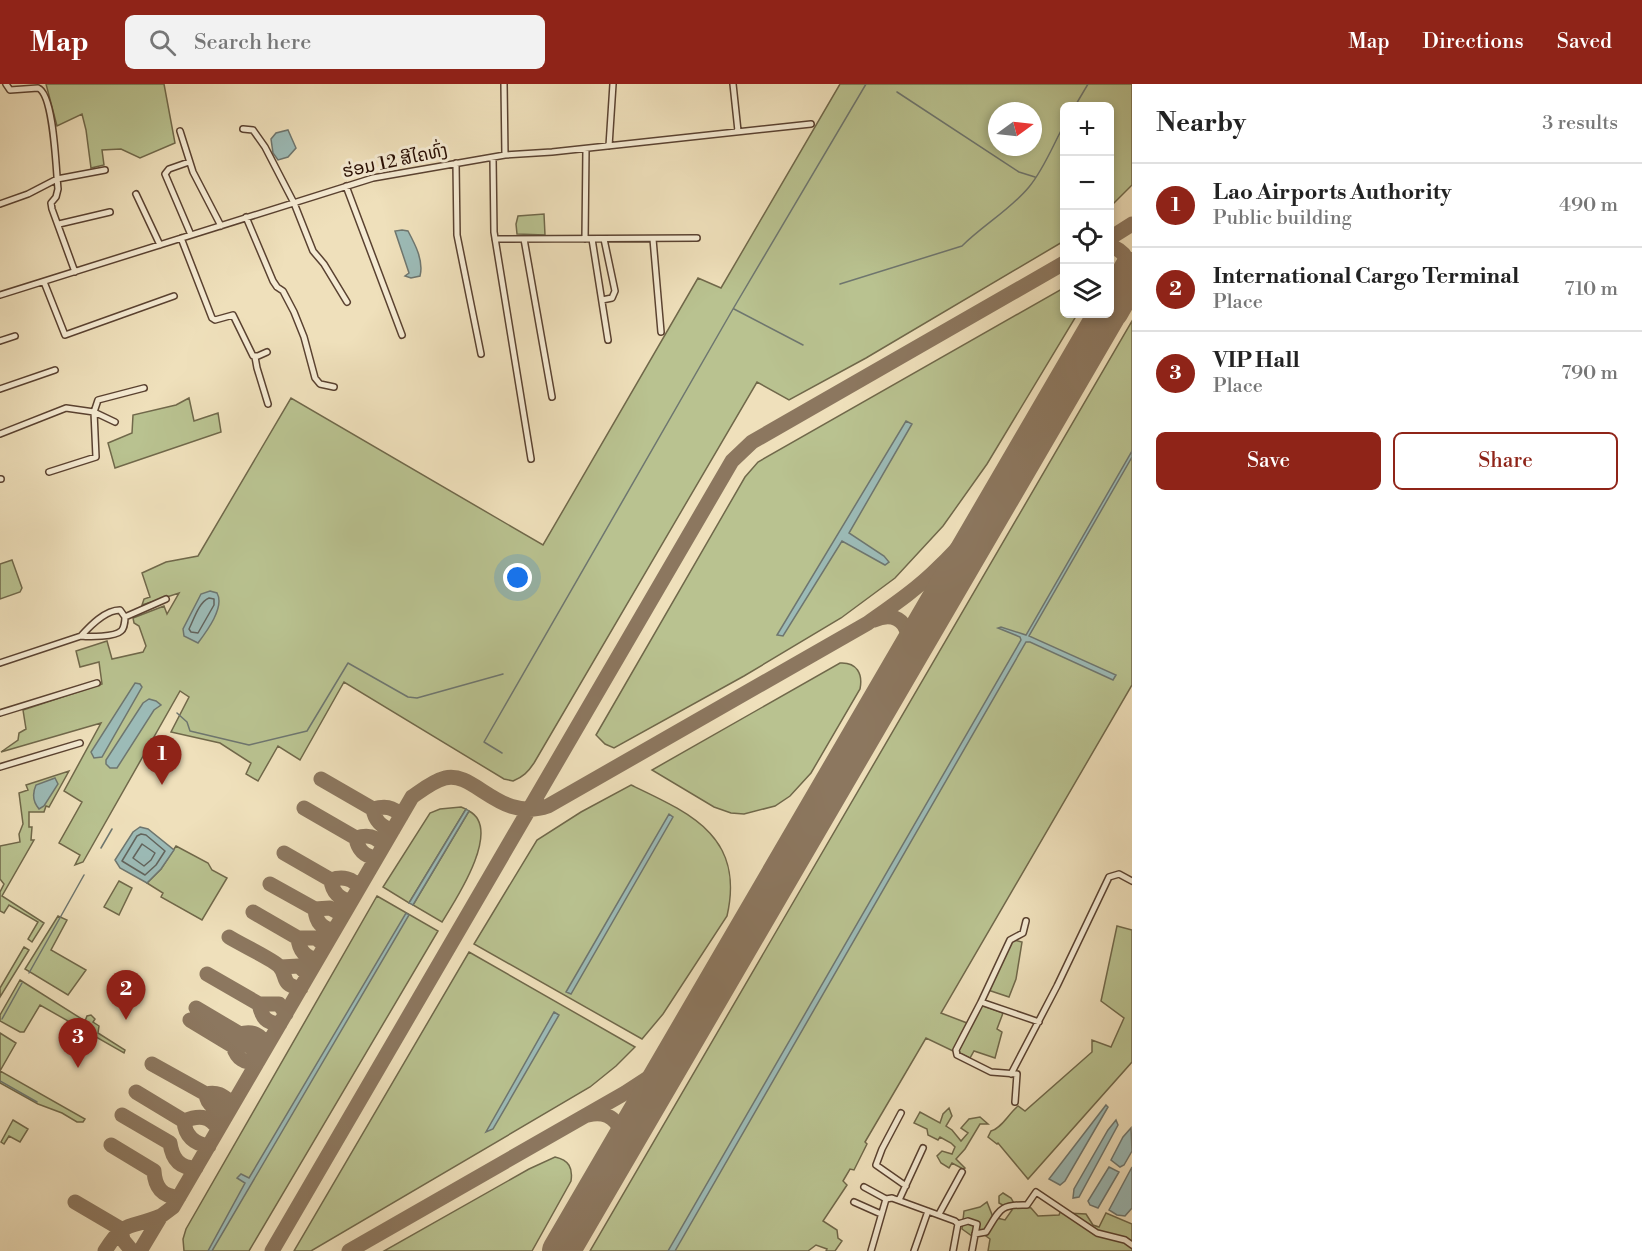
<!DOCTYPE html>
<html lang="en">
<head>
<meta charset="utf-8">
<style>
  body { margin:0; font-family:"Libre Bodoni","Noto Sans Lao",serif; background:#f2f2f2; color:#222 }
  .controls { position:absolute; right:18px; top:18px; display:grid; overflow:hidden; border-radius:9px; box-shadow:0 3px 9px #0003 }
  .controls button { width:54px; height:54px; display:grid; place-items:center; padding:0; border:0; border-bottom:2px solid #e0e0e0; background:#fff; color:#222; font:30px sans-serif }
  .compass { position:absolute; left:988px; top:18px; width:54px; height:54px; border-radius:50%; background:#fff; box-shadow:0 3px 9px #0003; rotate:75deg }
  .you { position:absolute; left:518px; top:494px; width:21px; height:21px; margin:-15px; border:4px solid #fff; border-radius:50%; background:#1a73e8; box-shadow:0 0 0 9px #1a73e833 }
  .badge { display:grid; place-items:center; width:39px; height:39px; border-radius:50%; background:#8f2418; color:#fff; font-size:20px; font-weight:700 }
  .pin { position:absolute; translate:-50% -50px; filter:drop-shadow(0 2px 3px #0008) }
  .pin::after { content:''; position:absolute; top:32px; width:21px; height:18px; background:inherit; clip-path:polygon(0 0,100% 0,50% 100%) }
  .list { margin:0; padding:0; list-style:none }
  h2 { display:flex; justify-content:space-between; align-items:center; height:78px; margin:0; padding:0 24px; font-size:26px }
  h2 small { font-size:20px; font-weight:400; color:#767676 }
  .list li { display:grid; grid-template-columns:39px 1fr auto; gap:18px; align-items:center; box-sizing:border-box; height:84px; padding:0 24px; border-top:2px solid #e0e0e0 }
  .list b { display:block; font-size:22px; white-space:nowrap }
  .list p { margin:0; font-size:20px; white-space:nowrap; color:#767676 }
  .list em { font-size:20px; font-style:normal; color:#767676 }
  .actions { display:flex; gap:12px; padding:18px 24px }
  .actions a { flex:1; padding:14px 0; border:2px solid #8f2418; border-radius:9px; text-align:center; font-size:21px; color:#8f2418 }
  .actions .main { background:#8f2418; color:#fff }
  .icon { flex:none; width:33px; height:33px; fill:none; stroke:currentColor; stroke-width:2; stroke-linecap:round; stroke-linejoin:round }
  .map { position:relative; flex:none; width:1132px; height:1167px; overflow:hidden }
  header { display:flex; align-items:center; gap:36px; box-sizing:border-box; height:84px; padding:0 30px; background:#8f2418; color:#fff }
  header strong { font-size:28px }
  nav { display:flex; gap:33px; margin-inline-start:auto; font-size:21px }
  .search { width:420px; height:54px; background:#f2f2f2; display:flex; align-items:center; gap:15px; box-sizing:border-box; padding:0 21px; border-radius:9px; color:#767676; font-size:22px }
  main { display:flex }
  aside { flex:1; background:#fff }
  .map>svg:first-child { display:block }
  .green { fill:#b9c290; stroke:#70684a; stroke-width:1.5; fill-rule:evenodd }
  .water { fill:#9cbbb7; stroke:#6e766f; stroke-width:1.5 }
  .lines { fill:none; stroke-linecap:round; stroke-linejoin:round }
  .shore { stroke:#62645d; stroke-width:1.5 }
  .stream { stroke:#6e766f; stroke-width:1.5 }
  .taxiway { stroke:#8c775f; stroke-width:15 }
  .runway { stroke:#8c775f; stroke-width:38 }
  .minor-casing { stroke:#5a4231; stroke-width:8 }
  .minor { stroke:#f5ebd3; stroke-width:5 }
  .labels { text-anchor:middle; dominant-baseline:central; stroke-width:6; stroke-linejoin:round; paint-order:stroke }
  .street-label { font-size:18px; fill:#280e03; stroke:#f5ebd3 }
</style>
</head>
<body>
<header>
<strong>Map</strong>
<div class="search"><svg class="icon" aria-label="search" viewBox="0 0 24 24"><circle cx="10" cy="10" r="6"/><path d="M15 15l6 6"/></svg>Search here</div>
<nav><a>Map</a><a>Directions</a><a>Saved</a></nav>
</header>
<main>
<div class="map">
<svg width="1132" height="1167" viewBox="0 0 1132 1167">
  <rect width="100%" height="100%" fill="#efe0bb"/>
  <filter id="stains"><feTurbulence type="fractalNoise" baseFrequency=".00333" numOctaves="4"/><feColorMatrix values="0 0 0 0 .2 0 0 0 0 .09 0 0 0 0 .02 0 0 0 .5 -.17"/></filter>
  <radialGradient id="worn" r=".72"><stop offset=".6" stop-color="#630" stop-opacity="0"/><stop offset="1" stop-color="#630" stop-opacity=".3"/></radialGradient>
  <path class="green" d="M46 0H164L175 59 140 74 121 65 102 66 104 81 91 84 86 46 82 30 57 42Z
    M840 0H1132V101L1110 123V22H1064V157L866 274 789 316 757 298 534 679C528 688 523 693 513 697L504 695 344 598 300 676 278 662 258 697 246 690 251 679 220 659 171 648 189 613 180 607 83 778 75 781 80 771 59 759 82 718 64 707 101 639 1 668 18 656 19 649 26 645 23 626 102 600 99 578 80 583 76 567 107 557 112 575 143 568 146 562 139 542 134 539 133 534 164 522 167 530 179 509 142 521 144 515 150 513 142 489 166 478 198 472 291 314 543 461 698 194 721 204ZM997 27H1033V63H997Z
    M544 130 545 151 517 150 516 140 518 132Z
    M1060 206 1064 208V230H1076L1075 234 987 380 943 442 895 494 841 534 744 592 614 664 605 660 596 651 745 393 758 378Z
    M1132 237V601L941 929 967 939 953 967 926 954 865 1058 867 1060 854 1086 850 1085 843 1097 847 1101 823 1137 837 1146 838 1154 842 1157 835 1167H826L827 1165 816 1161 808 1167H590Z
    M189 314 194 337 218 329 221 348 115 384 108 359 132 349 133 331 176 321Z
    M12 476 22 504 20 508 0 515V480Z
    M840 579C857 578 863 590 860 605L811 689 790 712 775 722 744 730 731 729 714 723 652 686Z
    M69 687 49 723 46 722 44 728H29V743H32L31 756H34L2 812 44 839 32 858 28 855 38 838 9 821 4 829 0 827V808L4 800 0 795V762L20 758 19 750 23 740 19 709 28 706 26 701Z
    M631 701C692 730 745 753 727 832L663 930 642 955 474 860 537 756 581 728Z
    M461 723 466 725 409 819 383 803 430 729 440 725Z
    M469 727C503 745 455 817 442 838L413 821Z
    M176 762 208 779 212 786 227 794 202 836 161 813 163 809 147 799 161 785Z
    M119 797 132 804 119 831 104 823Z
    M377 812 438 847 249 1167H184L183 1155 186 1145Z
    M58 832 67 836 51 866 86 886 68 911 25 885Z
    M1117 842 1132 846V978L1028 1095 998 1059 997 1060 988 1053 991 1047C1002 1044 1009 1029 1018 1022L1025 1027 1092 968V956L1111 963 1124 934 1101 917Z
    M1014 856 1022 858 1016 895 1009 913 988 906 1010 859Z
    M24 863 29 866 0 913V904Z
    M469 868 635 963 616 982 590 1003 311 1167H294Z
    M20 896 85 937 87 932 91 931 95 935 93 938 99 942 98 949 125 966 124 969 40 921 24 948H20L0 937V931Z
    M981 921 1003 929 997 945 1002 948 995 974 974 967 970 974 960 969 959 966Z
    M0 949 16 959 0 987 85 1035 83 1038H77L62 1029 38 1020 0 999Z
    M949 1024 952 1032 946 1042 952 1046 961 1057 968 1049 961 1044 969 1035 980 1033 988 1040H980L965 1065 956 1075 965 1084 963 1085 952 1079 949 1084 941 1079 937 1072 942 1067 952 1070 955 1063 951 1059 940 1053 938 1056 928 1051 927 1045 914 1039 920 1028 940 1039 943 1030Z
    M13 1036 28 1045 20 1058 9 1052 4 1060 1 1058Z
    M555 1073C569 1076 573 1084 571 1097L532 1167H384L529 1085Z
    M1003 1109 1011 1114 1015 1121 1031 1124 1038 1132 1059 1131 1061 1126 1066 1129 1086 1130 1093 1141 1099 1143 1106 1129 1132 1140V1167H988L990 1155 979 1147 972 1152 962 1145 964 1127 980 1123 987 1118 993 1133 1005 1136 1012 1126 999 1119V1112Z"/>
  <path class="water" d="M288 46 296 64 288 73 278 76 273 69 271 55 276 49Z
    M402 146 408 147C415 160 424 177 420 192L411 194 405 192 409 189 395 147Z
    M906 337 912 340 849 449 884 472 889 478 885 481 842 457 783 552 777 551Z
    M1132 367V373L1029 552 1116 591 1113 596 1030 558H1026L675 1167H668L1021 556 1020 553 998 544 1001 543 1026 551Z
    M210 507 217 509C225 523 207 547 198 559L184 552 183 545 201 510Z
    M135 599 140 600 142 603 102 673 94 674 91 668Z
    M149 615 156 617 161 621 154 626 117 684H110L106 680V676L143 619Z
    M55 694 58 700 44 722 39 725C33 718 32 710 36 701Z
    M466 725 469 727 413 821 409 819Z
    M669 730 673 733 571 910 566 908Z
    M140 743 148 745 174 766 161 785 147 799 120 784 115 776 133 748Z
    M406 829 409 831 212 1167H208L245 1099 237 1094 241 1090 249 1094Z
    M554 928 559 931 493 1045 486 1048Z
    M1106 1021 1108 1023 1065 1097 1060 1101 1049 1095Z
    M1116 1036 1118 1041 1079 1113 1073 1114 1074 1105 1108 1046Z
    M1131 1044 1132 1067 1124 1081 1120 1083 1111 1076 1123 1053Z
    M1109 1083 1119 1088 1098 1124 1090 1121 1088 1117Z
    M1132 1083V1124L1125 1132 1117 1131 1109 1126Z"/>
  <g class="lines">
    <path class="shore" d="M209 514 214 515V521L198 549 191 548 189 545C194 535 199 518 209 514Z
      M141 750 146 751 165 767 156 781 145 791 122 777 137 752Z
      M142 760 155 769 151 776 144 782 133 774Z"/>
    <path class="stream" d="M897 8 1019 88 1035 93
      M1075 22 1088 0
      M840 200 962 162C983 141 1010 126 1029 103 1044 85 1053 61 1064 41
      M734 225 803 261
      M177 629 187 638 190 647 249 661 307 647 348 579 408 613 417 614 503 590
      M502 669 484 658 733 225 866 0
      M101 764 112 745
      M29 889 84 791
      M2 935 22 899
      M0 997 37 1018"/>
    <path class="taxiway" d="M1110 154 1132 140
      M1110 162C1127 167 1132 181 1126 198
      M874 536C902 524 914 548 907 573
      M321 695 373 725C375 737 381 743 393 746
      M304 724 356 754C358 766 364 772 376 774
      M373 725C384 722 393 722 401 732
      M356 754C368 750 376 752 383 761
      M284 769 331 796C332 808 340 816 351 817
      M331 796C342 792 353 794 359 804
      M270 800 315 825C316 838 322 845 334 846
      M315 825 330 824 343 831
      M253 828 298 854
      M229 853C240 860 272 875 279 882 288 891 280 902 301 904
      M317 875C305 874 299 866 298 854H316L325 862
      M281 883 299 882 308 891
      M207 890 259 920C262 934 266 939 280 940
      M259 920H279L286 930
      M196 924 240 950 245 959 253 965 264 966
      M190 936 233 962C237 975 244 979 257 979
      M240 950C253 946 260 951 267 961
      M152 980 206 1010C207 1021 217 1027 228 1028
      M136 1008 184 1037C185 1052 194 1060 209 1062
      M206 1010C219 1007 224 1013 233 1020
      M122 1031 170 1059C172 1074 179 1084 196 1084
      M588 1031C612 1025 626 1043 620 1065
      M184 1037C198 1031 210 1031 218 1045
      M111 1061 154 1087C155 1103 162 1113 179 1113
      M75 1118 121 1145 123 1156 132 1167
      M105 1167C125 1134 131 1145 161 1132
      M140 1167 161 1132 173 1123 412 713C422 706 433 697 445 694 474 686 500 739 548 722L868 539C892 522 917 505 938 484 963 461 983 434 1004 406
      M272 1167 732 377 752 358 1064 179
      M349 1167 625 1009 648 994 676 969"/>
    <path class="runway" d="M1110 226 1132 187
      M561 1167 1107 230"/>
    <g class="minor-casing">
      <path id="minor" d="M6 0 10 6 38 4C54 10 56 86 58 105L56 113 51 119 52 125 75 188
        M504 0 505 71
        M733 0 738 47
        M243 45 253 46 265 63 294 119 313 167 324 180 347 218
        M180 47 193 88 221 142
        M609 62 613 0
        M493 74 494 148 531 375
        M189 78 169 85 165 90 191 151
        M456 79 457 151 481 270
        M346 102 402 251
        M136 110 160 161
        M0 120 28 110 57 95 105 86
        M246 133 273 197 277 203 283 207 294 228 304 253 315 294 320 300 334 303
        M59 140 110 128
        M181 154 212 234 215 236 233 231 253 272H258L267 268
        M495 155 697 154
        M524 155 552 313
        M585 155 586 65
        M592 155 608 256
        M653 155 661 248
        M44 198 65 251 174 212
        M0 211 373 94 505 71 552 68 811 40
        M602 216 612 214 615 207 604 155
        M0 257 15 252
        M255 273 257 284 268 320
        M0 305 55 286
        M0 350 66 324 94 328 115 338
        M49 388 96 373 94 328 98 316 144 304
        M0 395H1
        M125 533 166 515
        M0 579 81 552C89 553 115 553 121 547 124 545 125 537 125 533L120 526C105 526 90 542 81 552
        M0 629 97 599
        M0 683 80 659
        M981 918 1010 856 1023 849 1026 837
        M1011 990 1057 902 1109 793 1119 790 1132 797
        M1015 1018 1017 990 991 988 957 971 956 966 981 918 1039 938
        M901 1029 882 1065 876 1081 906 1102
        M864 1103 886 1115
        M899 1116 923 1064
        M854 1118 881 1130
        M939 1130 962 1088
        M958 1140 968 1137 977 1140 972 1167
        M975 1150 986 1148C1000 1126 999 1120 1027 1121L1036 1108 1097 1149 1125 1156 1132 1161
        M871 1167 886 1115 892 1114 955 1137 958 1140 953 1167
        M914 1167 928 1127"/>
    </g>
    <use href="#minor" class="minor"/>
  </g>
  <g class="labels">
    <g class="street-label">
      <text transform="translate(395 77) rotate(-12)">ຮ່ອມ 12 ສີໄຄທົ່ງ</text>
    </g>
  </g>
  <rect width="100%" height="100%" filter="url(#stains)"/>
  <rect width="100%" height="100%" fill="url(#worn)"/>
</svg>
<div class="controls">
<button>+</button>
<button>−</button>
<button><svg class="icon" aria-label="locate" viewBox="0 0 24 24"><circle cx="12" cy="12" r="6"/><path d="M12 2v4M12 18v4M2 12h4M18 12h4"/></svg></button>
<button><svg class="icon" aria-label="layers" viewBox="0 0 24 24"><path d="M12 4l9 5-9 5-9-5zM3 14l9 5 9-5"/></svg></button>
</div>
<svg class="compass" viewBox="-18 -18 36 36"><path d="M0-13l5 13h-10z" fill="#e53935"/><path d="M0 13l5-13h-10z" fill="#767676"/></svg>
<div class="you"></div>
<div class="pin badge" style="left:162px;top:701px">1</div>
<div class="pin badge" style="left:126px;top:936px">2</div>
<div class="pin badge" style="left:78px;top:984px">3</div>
</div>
<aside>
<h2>Nearby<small>3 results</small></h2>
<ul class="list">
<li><span class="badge">1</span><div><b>Lao Airports Authority</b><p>Public building</p></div><em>490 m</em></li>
<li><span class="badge">2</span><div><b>International Cargo Terminal</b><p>Place</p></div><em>710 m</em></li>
<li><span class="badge">3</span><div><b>VIP Hall</b><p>Place</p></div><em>790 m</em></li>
</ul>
<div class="actions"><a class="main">Save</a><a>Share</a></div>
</aside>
</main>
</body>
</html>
